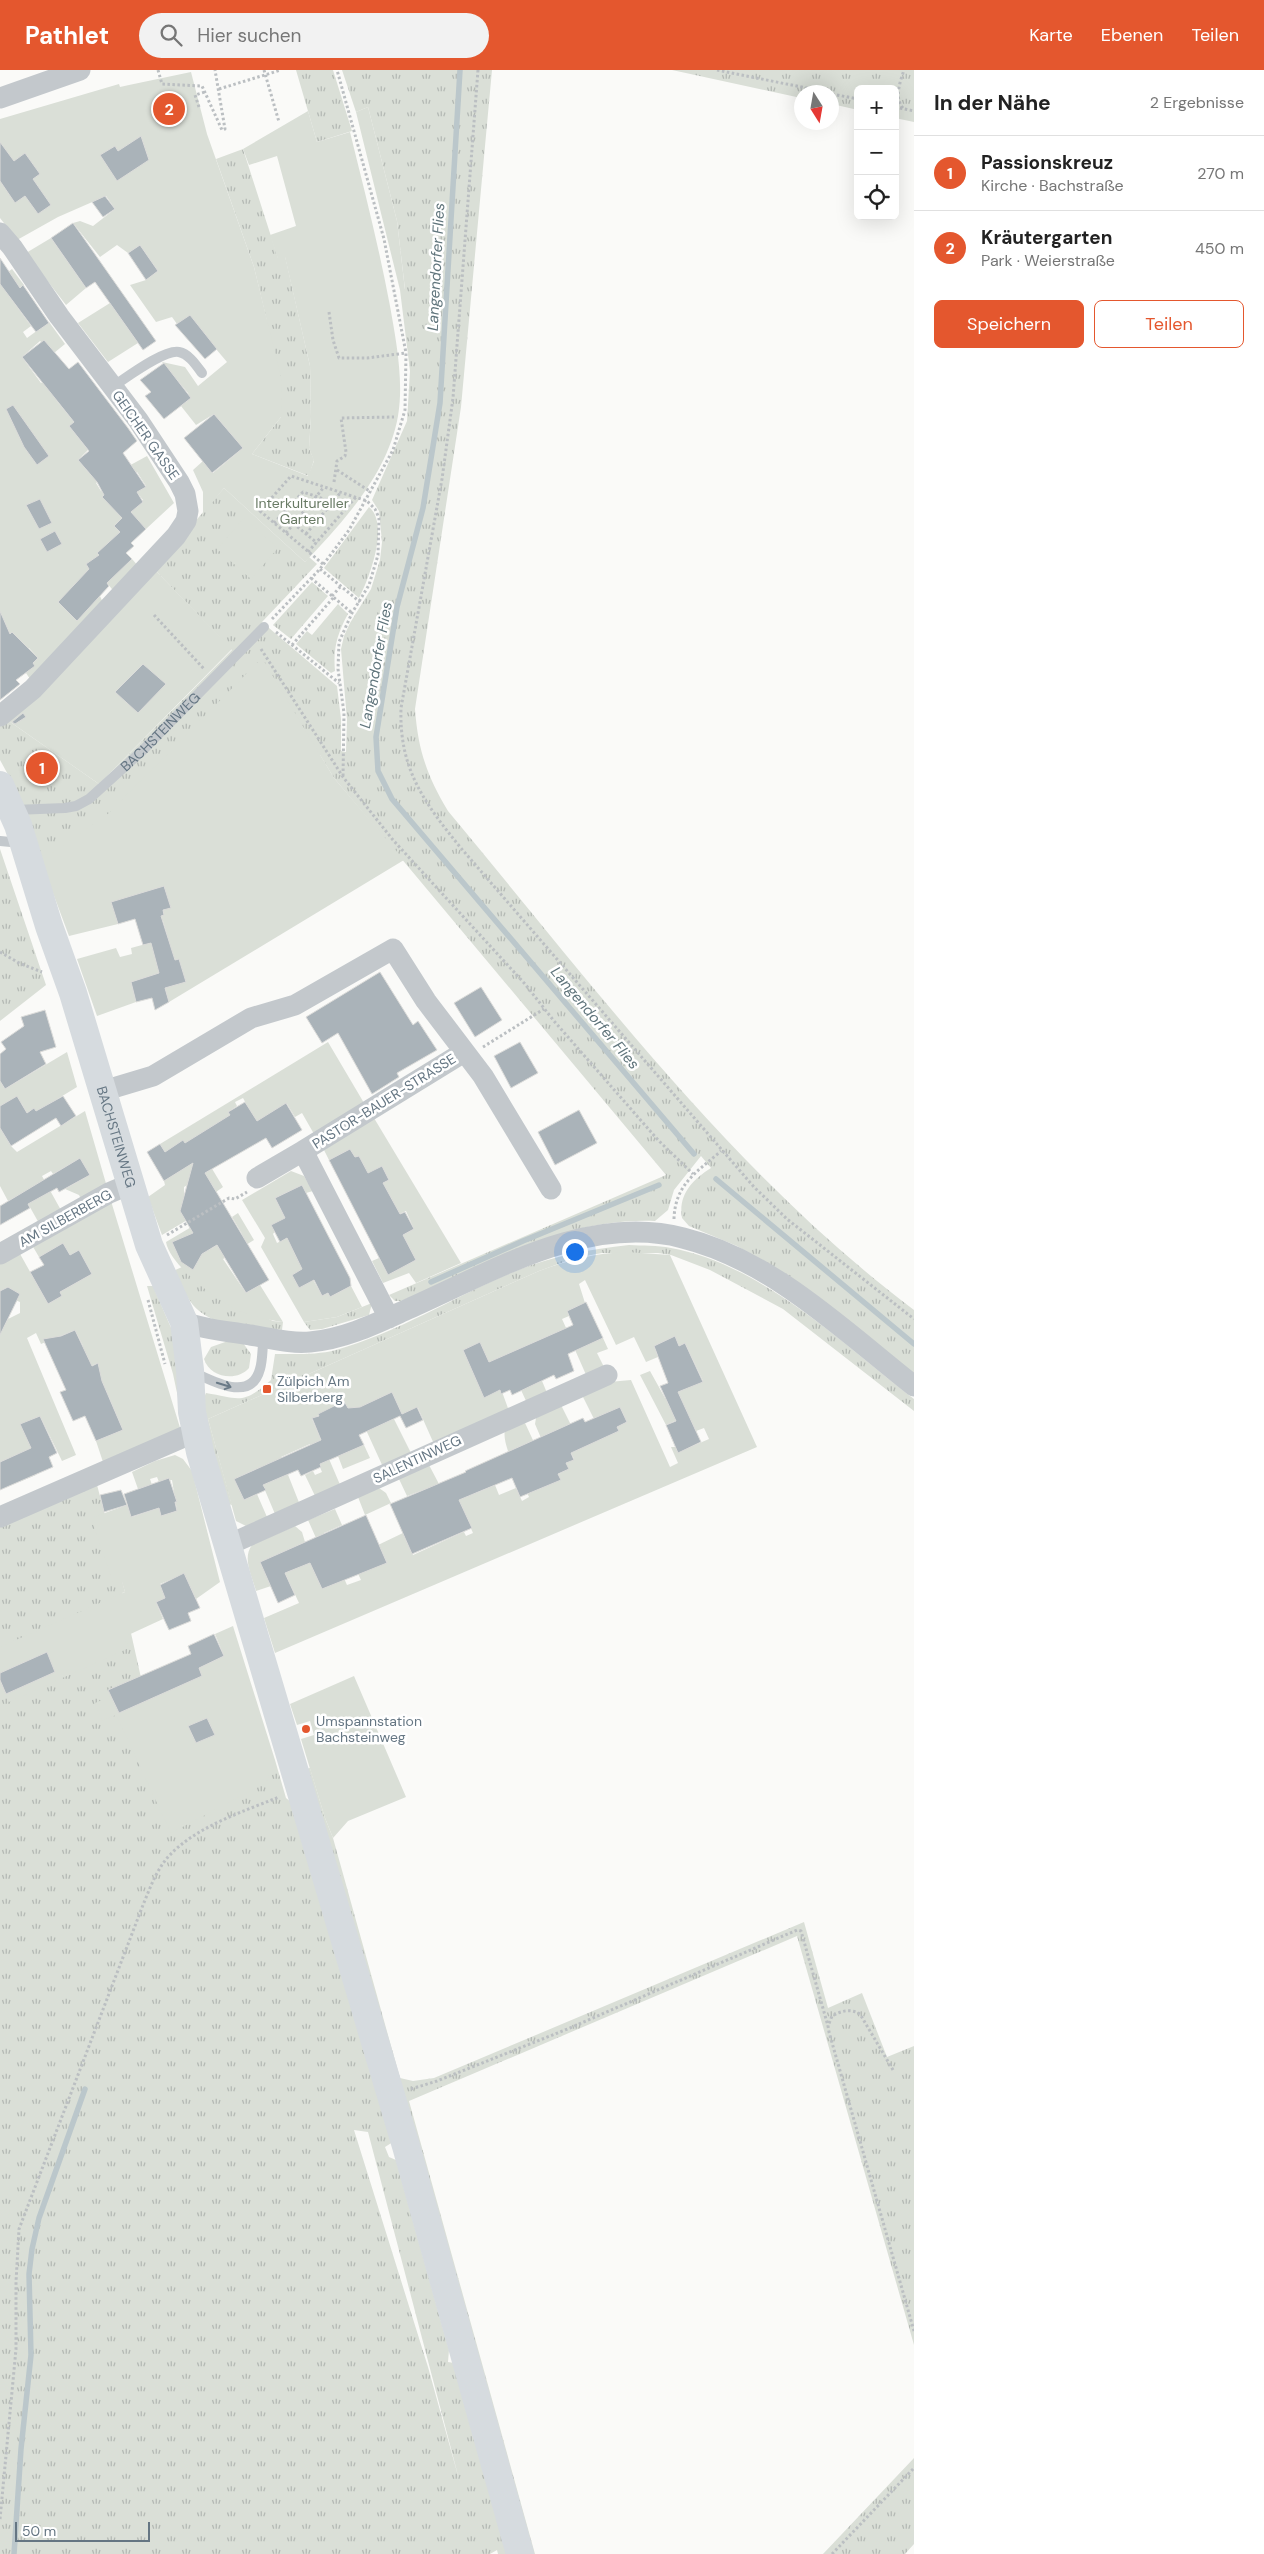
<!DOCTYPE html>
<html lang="de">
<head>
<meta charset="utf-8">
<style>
  body { margin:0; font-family:"DM Sans",sans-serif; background:#f2f2f2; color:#222 }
  .controls { position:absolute; right:15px; top:15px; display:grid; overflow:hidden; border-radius:8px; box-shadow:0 5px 20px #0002 }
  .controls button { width:45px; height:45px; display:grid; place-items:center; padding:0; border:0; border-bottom:1px solid #e0e0e0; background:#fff; color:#222; font:25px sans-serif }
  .compass { position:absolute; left:794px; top:15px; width:45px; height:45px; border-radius:50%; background:#fff; box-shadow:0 5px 20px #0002; rotate:169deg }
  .scale { position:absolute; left:15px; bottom:12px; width:135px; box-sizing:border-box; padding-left:5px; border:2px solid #657683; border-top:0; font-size:14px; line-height:18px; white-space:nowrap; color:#657683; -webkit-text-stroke:4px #fff; paint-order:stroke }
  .you { position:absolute; left:574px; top:1181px; width:18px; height:18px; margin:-12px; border:4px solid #fff; border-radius:50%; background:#1a73e8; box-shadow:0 0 0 8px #1a73e833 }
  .badge { display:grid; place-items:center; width:32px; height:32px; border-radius:50%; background:#e4572e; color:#fff; font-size:16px; font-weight:700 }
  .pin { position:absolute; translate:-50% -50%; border:2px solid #fff; box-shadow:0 1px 5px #0006 }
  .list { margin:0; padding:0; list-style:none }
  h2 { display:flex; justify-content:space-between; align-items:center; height:65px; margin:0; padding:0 20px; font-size:21px }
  h2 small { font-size:16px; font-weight:400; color:#767676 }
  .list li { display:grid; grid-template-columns:32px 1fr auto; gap:15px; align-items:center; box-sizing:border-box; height:75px; padding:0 20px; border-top:1px solid #e0e0e0 }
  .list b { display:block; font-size:19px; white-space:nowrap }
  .list p { margin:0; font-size:16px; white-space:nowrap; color:#767676 }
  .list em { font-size:16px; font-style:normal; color:#767676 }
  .actions { display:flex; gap:10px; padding:15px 20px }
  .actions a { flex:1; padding:11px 0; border:1px solid #e4572e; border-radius:8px; text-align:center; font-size:18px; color:#e4572e }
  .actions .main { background:#e4572e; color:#fff }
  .icon { flex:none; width:28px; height:28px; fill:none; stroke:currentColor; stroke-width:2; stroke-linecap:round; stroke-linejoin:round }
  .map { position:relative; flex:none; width:914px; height:2484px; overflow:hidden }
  header { display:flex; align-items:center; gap:30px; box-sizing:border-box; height:70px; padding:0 25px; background:#e4572e; color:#fff }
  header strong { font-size:24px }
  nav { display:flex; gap:28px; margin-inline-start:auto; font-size:18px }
  .search { width:350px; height:45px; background:#f2f2f2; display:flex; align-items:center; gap:12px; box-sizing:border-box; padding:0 18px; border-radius:28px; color:#767676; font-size:19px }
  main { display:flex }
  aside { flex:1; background:#fff }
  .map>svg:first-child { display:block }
  .grass { fill:url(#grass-tufts); fill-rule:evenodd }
  .garden { fill:#dadfd7 }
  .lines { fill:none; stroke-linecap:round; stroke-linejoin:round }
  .stream { stroke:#bbc7cb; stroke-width:5.5 }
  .building { fill:#aab3b9; stroke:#dcdcda }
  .path { stroke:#bbbfc2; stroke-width:3; stroke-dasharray:2.5 2.5; stroke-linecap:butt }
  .lane { stroke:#c3c8cc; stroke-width:10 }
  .street { stroke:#c3c8cc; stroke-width:21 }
  .secondary { stroke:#d6dbdf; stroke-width:28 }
  .oneway { stroke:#6a7a87 }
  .poi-dot { fill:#e4572e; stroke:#fff; stroke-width:2 }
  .labels { text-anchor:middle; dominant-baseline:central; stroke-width:5; stroke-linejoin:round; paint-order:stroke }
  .street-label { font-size:14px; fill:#657683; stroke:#fff }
  .park-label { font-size:14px; fill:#687a64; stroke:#fff }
  .poi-label { font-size:14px; fill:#657683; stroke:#fff; text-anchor:start }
  .water-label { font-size:15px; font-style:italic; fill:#60757c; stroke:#fff }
</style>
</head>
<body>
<header>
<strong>Pathlet</strong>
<div class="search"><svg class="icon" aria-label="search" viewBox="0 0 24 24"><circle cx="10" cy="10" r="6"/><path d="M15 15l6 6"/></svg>Hier suchen</div>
<nav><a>Karte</a><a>Ebenen</a><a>Teilen</a></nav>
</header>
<main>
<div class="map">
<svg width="914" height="2484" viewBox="0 0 914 2484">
  <defs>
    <pattern id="grass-tufts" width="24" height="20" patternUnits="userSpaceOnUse" patternTransform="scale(1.25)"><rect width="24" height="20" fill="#dadfd7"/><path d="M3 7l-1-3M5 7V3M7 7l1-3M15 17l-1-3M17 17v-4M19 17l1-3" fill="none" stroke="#b4b9b4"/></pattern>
  </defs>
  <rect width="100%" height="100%" fill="#fafaf8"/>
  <path class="grass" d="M296 0H333L352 61 317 72Z
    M342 0H492L461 337 415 639C418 680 427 706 448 741 593 915 732 1103 914 1240V1305L780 1201 737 1176 689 1156 682 1148C678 1125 692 1110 711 1098L701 1086 674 1120 668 1140 655 1151C624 1150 595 1154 565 1163L401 1231H395L389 1225 666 1105 334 708 320 685 48 808 11 710 0 690V653L6 649 99 714 232 580 154 499 224 418 305 492 309 487 317 494 262 552 337 616 341 649V681L346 682 347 650 341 579 344 566 350 553 371 519 380 490 382 472 379 441 372 430 407 351 410 301 400 220 405 219 397 151 368 37 356 42Z
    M672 0H914V52L895 48V19H858V40L832 34V22H802L801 28Z
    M243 79 278 188 285 186 310 296 311 347 309 378 314 390 309 406 252 384 281 347 266 247 254 197 216 89Z
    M369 437C390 454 369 509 359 528L324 498Z
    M312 512 328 526 291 569 273 555Z
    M338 534 348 544C337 564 333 579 335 601L331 603 296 574 307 561 312 565Z
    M0 779 46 915 0 951Z
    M629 1175C643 1176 657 1175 671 1178 761 1194 843 1274 914 1329V1341L783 1239 710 1200 671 1185 658 1183H602L575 1188 539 1201 208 1349 232 1435 228 1434C222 1414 197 1339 206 1323 239 1328 242 1336 271 1310L275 1284C295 1284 317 1285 336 1280 400 1262 457 1225 518 1200 554 1186 590 1179 629 1175Z
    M182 1197 204 1217 273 1251 283 1252 282 1260C253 1256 213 1259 193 1235 185 1225 179 1212 173 1201Z
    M147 1216H153L175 1267 184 1356 173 1304Z
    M372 1233 369 1245 322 1259 310 1260 304 1252 337 1247Z
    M228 1271 243 1273 251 1284 249 1298C237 1312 210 1308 204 1289L211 1277Z
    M96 1411 125 1522 122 1523 146 1630 275 1690 286 1728 297 1737 396 2070 385 2077 389 2087 396 2090 449 2280 448 2292 460 2294 513 2484H498L497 2480 490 2484H0V1453ZM354 2060 368 2062 460 2413 428 2297Z
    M310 1698 325 1748 333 1768 400 2008 413 2011 434 2008 804 1852 828 1938 862 1923 887 1987 914 1976V2275L797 1866 409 2031 535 2484H530L304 1699Z
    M914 2388V2474L905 2484H823Z"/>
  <path class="garden" d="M191 2 207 64 254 197 282 311 281 347 252 384 308 406 314 391 309 378 311 347 310 296 285 187 278 189 270 165 296 156 277 86 249 95 243 79 308 41 317 72 350 62C364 119 379 177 390 236 396 270 404 311 398 346 388 403 344 451 305 492L224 418 203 444V422L193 400 203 391 213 403 243 378 214 344 196 355 181 336 190 328 188 323 162 292 185 297 198 316 227 292 200 260 177 254 172 247 156 252 130 215 146 210 158 201 140 175 128 183 117 175 100 187 73 153 80 151 93 156 115 139 106 126 58 147 17 170 0 148V49L119 14 120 17 129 15Z
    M368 37 397 151 405 220H400L356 42Z
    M51 168 86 218 66 235 26 183Z
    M12 199 24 215 9 226 31 256 23 262 27 268 49 252 65 274 54 283 40 271 22 287 41 313 47 309 60 327 56 330 74 352 69 356 88 380 78 390 89 403 115 382 122 393 96 413 101 421 105 422 122 448 114 456 120 462 98 483 116 503 132 489 139 497 115 523 100 504 93 510 102 523 100 526 104 535 32 612 26 603 34 596 33 593 38 588 29 578 0 606V208Z
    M110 233 138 273 108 292 78 253Z
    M147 386 174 433 146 459 130 442 143 430 136 421 146 416 137 402 129 405 125 398Z
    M244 448 278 478 251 509 217 479Z
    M154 499 232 579 99 714 6 649Z
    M262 588 334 708 404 790 169 932 165 918 185 912 178 889 158 896 159 903 131 912 136 932 97 946 77 889 116 878 120 887 132 884 131 878 168 868 163 851 138 859 153 848 164 845 163 840 170 838 164 816 112 832 118 854 69 866 41 791 109 743Z
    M328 972 364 1033 314 1064 302 1043 295 1047 287 1034 256 1052 243 1028 235 1032 237 1036 228 1042 235 1053 216 1054 200 1064 208 1092 223 1117 216 1122 205 1104 184 1117V1127L191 1129 199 1143 162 1165 148 1127 165 1115 164 1111 196 1091 183 1071 165 1082 160 1074Z
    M67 982 77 1017 36 1042 34 1038 27 1043 22 1034 12 1038 0 1036V1011L5 1019Z
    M85 1041 107 1117 82 1131 79 1125 65 1119 90 1105 80 1088 53 1104 51 1101 42 1106 62 1142 40 1155 22 1123 8 1131 0 1116V1057L11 1076 17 1082Z
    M374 1048 461 1193 416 1213 409 1203 383 1213 372 1191 379 1188 388 1204 416 1190 403 1165 414 1159 406 1141 397 1145 369 1120 389 1110 382 1096 365 1106 363 1095 359 1086 355 1087 350 1079 329 1090 324 1080Z
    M291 1101 304 1106 313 1121 306 1123 302 1115 275 1128 285 1148 273 1164 277 1173 287 1168C297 1189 312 1205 322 1226L328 1223 330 1227 351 1216 362 1237 337 1247 304 1252 261 1177 265 1168 242 1130Z
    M111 1131 181 1361 104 1395 96 1371 123 1360 109 1327 81 1338 100 1304 98 1293 81 1300 83 1276 75 1260 41 1274 36 1263 27 1268 76 1385 62 1391 40 1346 21 1354 38 1392 31 1394 36 1405 19 1412 9 1388 0 1392V1253L20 1243V1232L15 1230 13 1220 8 1217 0 1221V1193L19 1182 48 1234 62 1226 60 1222 92 1204 79 1180 70 1185 63 1173 39 1187 32 1175Z
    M238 1143 254 1170 223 1189 246 1223 260 1215 283 1252C270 1250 255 1247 242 1242 220 1233 170 1196 166 1172L193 1156 202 1164 211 1179 217 1175 219 1178 242 1164 232 1147Z
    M627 1182 670 1185 757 1377 275 1583 264 1548 299 1533 285 1503 314 1491 316 1506 322 1519 336 1513 308 1450 335 1439 342 1455 324 1463 347 1515 361 1510 345 1477 387 1493 378 1475 403 1463 413 1485 461 1463 464 1462 466 1466 473 1463 456 1425 476 1423 495 1415 499 1425 516 1418 522 1431 529 1427C523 1412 501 1376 505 1360L525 1353 553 1413 557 1405 568 1399 566 1393 574 1389 560 1359 541 1368 535 1354 536 1348 561 1335 573 1359 619 1361 617 1357 627 1352 620 1337 594 1349 582 1325 609 1312 631 1310 670 1397 678 1393 671 1377H676L679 1382 709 1369 704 1358 696 1361 688 1345 666 1355 640 1305 650 1301 665 1328 703 1311 685 1273 679 1276 675 1266 654 1276 658 1287 646 1292 634 1267 616 1275 585 1210 579 1214 585 1233 567 1241 569 1246 562 1249 567 1260 539 1270 496 1308 480 1273 463 1280 484 1327 501 1319 509 1341 434 1374 418 1338 402 1344 392 1322 371 1332 377 1356 394 1349 412 1385 383 1397 356 1338 349 1342 344 1331 312 1349 341 1417 316 1428 305 1405 313 1401 315 1405 322 1402 310 1374 281 1387 300 1435 275 1444 256 1399 235 1409 244 1430 257 1424 267 1447 246 1456 236 1451 208 1349 539 1201C569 1190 595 1183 627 1182Z
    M603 1268 608 1279 597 1283 605 1299 587 1307 572 1273Z
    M540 1306 547 1323 527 1333 521 1320Z
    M364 1375 370 1388 343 1399 338 1386Z
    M175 1385 183 1389 192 1401 220 1512 196 1529 184 1504 160 1514 165 1528 156 1532 163 1549 124 1567 129 1578 9 1632 0 1612V1577L125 1522 122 1512 113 1513 91 1448 127 1435 132 1447 159 1438 161 1446 177 1441 172 1410 159 1412 157 1407 150 1409 152 1415 138 1419 132 1402 155 1391Z
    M429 1395 439 1414 407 1426 399 1409Z
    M379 1418 386 1423 391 1433 365 1445 358 1427Z
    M295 1456 302 1462 305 1472 261 1492 271 1516 256 1521C252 1506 242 1488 252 1475Z
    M233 1556 275 1690 266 1713 171 1763 116 1645 102 1651 95 1633 111 1626 202 1606 199 1598 224 1586 215 1564Z
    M354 1606 406 1727 348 1751 333 1768 325 1748 301 1669 314 1665 310 1651 297 1655 290 1634Z"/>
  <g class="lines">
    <path class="stream" d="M460 0 440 333 423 438 397 537 376 667 378 701 392 729 694 1084
      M716 1109 914 1274
      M431 1212 523 1171 659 1115
      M14 2484 21 2379 31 2285 29 2204 32 2179 39 2148 85 2019"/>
  </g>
  <path class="building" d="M141 66 149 90 117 111 100 85 115 76 118 81Z
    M0 72 14 91 25 83 40 104 33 109 51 135 38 144 25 126 15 133 0 111Z
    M105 126 115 139 103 147 92 132Z
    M73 153 156 271 143 280 95 212 86 218 51 168Z
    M140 175 158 201 146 210 128 183Z
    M0 188 20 218 23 215 49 253 36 262 0 214Z
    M190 245 217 279 205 289 175 255Z
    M44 270 69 299 78 292 128 358 137 371 123 383 146 417 137 422 143 432 131 442 146 459 131 473 134 476 126 483 132 489 107 513 109 516 77 551 58 532 89 499 86 494 99 485 97 483 120 462 114 456 122 448 102 427 104 425 97 412 78 390 89 381 69 356 74 352 22 287Z
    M164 293 191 328 164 349 145 326 151 322 140 310Z
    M13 335 49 386 37 395 24 377 6 339Z
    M214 344 243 378 212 403 184 368Z
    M40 429 52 453 39 459 26 435Z
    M55 461 62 474 47 482 40 469Z
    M0 541 10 564 12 562 38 588 33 593 35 596 16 610 20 614 0 630Z
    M143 594 166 614 138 643 115 622Z
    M23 643 26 647 15 654 12 652Z
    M164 816 171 838 163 840 164 845 161 846 175 890 179 889 186 912 165 918 169 932 155 940 152 928 136 932 131 912 159 903 151 873 143 875 135 849 118 854 111 832Z
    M380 902 413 955 418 951 437 980 397 1003 399 1007 372 1024 338 963 322 973 306 947Z
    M481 917 502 950 475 967 454 933Z
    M45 940 56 977 40 982 46 994 5 1019 0 1011V984L6 979 1 972 24 956 21 947Z
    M520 972 538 1003 511 1018 494 986Z
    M17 1026 27 1043 34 1038 36 1041 63 1026 76 1046 61 1056 56 1048 11 1076 0 1058V1036Z
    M245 1032 257 1051 286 1033 302 1060 272 1078 266 1068 205 1103 269 1210 246 1223 217 1175 202 1184 193 1200 181 1192 172 1172 193 1163 180 1141 193 1093 164 1111 147 1082 160 1074 165 1082 183 1070 185 1073 230 1045 228 1042Z
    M579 1040 597 1073 555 1095 538 1062Z
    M350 1079 355 1087 359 1086 368 1103 382 1096 389 1110 383 1113 400 1144 405 1142 414 1159 403 1165 416 1190 388 1205 329 1090Z
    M80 1088 90 1105 59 1122 57 1118 28 1134 30 1138 0 1155V1136Z
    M302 1115 350 1208 351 1216 330 1227 328 1223 322 1226 314 1210 299 1218 292 1205 302 1199 287 1168 280 1172 271 1155 285 1148 275 1128Z
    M63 1173 70 1185 79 1180 92 1204 60 1222 62 1226 48 1234 30 1202 44 1195 39 1187Z
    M8 1217 20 1224 0 1265V1221Z
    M586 1232 603 1268 568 1284 574 1301 556 1309 554 1305 512 1325 510 1320 501 1324 500 1320 484 1328 463 1280 480 1272 489 1292 573 1255 567 1241Z
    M75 1260 92 1296 98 1293 102 1311 123 1360 96 1371 85 1346 73 1351 60 1322 66 1320 43 1269 61 1266Z
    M675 1266 679 1276 685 1273 703 1312 678 1322 701 1372 678 1383 666 1355 676 1351 660 1316 668 1313 654 1276Z
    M392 1322 402 1344 417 1337 423 1350 406 1358 400 1346 359 1365 364 1375 320 1394 321 1397 301 1406 298 1400 263 1415 266 1420 244 1430 234 1409 321 1370 312 1348 319 1346 318 1344 344 1331 348 1338 360 1337Z
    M620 1337 627 1352 617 1357 619 1361 571 1383 574 1390 566 1393 569 1399 558 1404 561 1410 520 1427 512 1408 459 1430 472 1458 412 1484 390 1434 466 1402 465 1401 583 1348 585 1352Z
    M40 1346 57 1383 49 1387 53 1397 0 1420V1392L31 1378 20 1354Z
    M169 1408 177 1432H175L177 1441 161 1446 159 1438 131 1447 124 1424Z
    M121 1420 127 1435 104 1442 100 1425Z
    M366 1445 387 1493 322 1519 310 1493 285 1503 295 1525 278 1533 260 1492Z
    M184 1503 200 1538 188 1543 191 1551 169 1560 156 1532 165 1528 160 1515Z
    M214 1564 224 1586 199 1598 202 1606 119 1643 108 1620 191 1584 188 1576Z
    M47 1582 55 1602 6 1624 0 1610V1603Z
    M207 1648 215 1665 196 1673 188 1656Z"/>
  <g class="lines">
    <path class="path" d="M158 0 162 14 202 16 222 60 225 59 215 0
      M264 0 279 52
      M478 0 453 328 442 409 401 638C399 699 424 732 460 777L754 1117 787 1149 914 1249
      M717 0 826 22
      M219 19 281 0
      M832 24 858 29
      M199 37 195 25 205 22
      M895 37 914 41
      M903 38C894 28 900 12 904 0
      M329 242 333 270 339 288H367L406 283
      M337 400 371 422
      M334 412 337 391 345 386 346 382 341 348 394 347
      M282 444 317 473
      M302 444 314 454
      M274 453 303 422 333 432
      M286 463 324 417
      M306 464 341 422
      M308 482 356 427
      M323 494 260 441 291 406 367 431 375 439 379 448 378 485 369 515 352 543 339 572 338 599 344 643 343 707
      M320 499 360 532
      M311 508 352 543
      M332 526 340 517
      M154 545 205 600
      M272 549 320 499 349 460 393 380 405 340 406 283 384 169 337 0
      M276 562 339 613
      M292 575 334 527
      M261 579 343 707 393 770 525 914 554 951 658 1070 693 1104
      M0 882 19 893 42 902
      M483 977 544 939
      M674 1149C675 1114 697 1102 721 1081
      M167 1165 229 1128 235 1129 247 1122
      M148 1230 165 1294
      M893 2000 860 1944C850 1938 841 1941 832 1946L828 1956 829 1962 914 2261
      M411 2019 437 2011 565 1960 797 1860 801 1861 828 1956
      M0 2449 16 2279V2212L19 2159 143 1835C150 1818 156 1801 168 1787 195 1757 242 1742 279 1727
      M832 2484 914 2398"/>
    <g class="lane">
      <path d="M112 317C126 308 164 279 179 282 189 284 196 295 202 303"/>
      <path id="s1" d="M14 740 65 738 76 736 89 729 143 680 264 557"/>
      <path d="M0 771 21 773"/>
      <path d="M193 1302C213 1311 251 1333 260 1299 263 1289 262 1277 264 1267"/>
    </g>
    <path class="street" d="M0 28 80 0
      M0 163 12 177 59 246 138 350 179 412 185 424 188 441 186 451 176 466 33 619 0 646
      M103 1021 153 1006 251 948 295 935 393 879 426 931 483 1006 551 1119
      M303 1081 464 982
      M257 1108 303 1081 389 1248
      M0 1184 109 1123 130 1114
      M184 1252C206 1260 227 1261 250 1265 271 1268 289 1274 310 1272 345 1269 377 1253 408 1239 492 1202 588 1143 683 1168 772 1190 844 1261 914 1316
      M0 1447 195 1362
      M228 1475 607 1305"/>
    <path class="secondary" id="s2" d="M0 715 18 755 49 856 73 923 149 1175 184 1252 190 1300 192 1342 200 1382 406 2076 520 2484"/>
  </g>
  <defs><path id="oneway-shaft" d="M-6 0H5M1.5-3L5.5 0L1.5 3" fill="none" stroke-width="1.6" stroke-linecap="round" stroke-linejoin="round" transform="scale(1.25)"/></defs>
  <use class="oneway" href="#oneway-shaft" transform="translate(224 1315) rotate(17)"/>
  <g class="poi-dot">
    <rect x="262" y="1314" width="10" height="10" rx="2.5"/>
    <circle cx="306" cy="1659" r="5"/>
  </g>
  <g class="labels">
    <g class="street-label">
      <text transform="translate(146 365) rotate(55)">GEICHER GASSE</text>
      <text stroke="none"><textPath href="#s1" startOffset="175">BACHSTEINWEG</textPath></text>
      <text transform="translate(384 1031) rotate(-32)">PASTOR-BAUER-STRASSE</text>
      <text stroke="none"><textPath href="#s2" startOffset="371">BACHSTEINWEG</textPath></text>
      <text transform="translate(65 1148) rotate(-29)">AM SILBERBERG</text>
      <text transform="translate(417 1389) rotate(-25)">SALENTINWEG</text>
    </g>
    <g class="park-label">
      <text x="302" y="433">Interkultureller<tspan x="302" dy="16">Garten</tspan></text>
    </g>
    <g class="poi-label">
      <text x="277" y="1311">Zülpich Am<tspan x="277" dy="16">Silberberg</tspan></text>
      <text x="316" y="1651">Umspannstation<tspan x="316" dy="16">Bachsteinweg</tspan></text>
    </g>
    <g class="water-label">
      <text transform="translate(436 197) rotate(-87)">Langendorfer Flies</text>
      <text transform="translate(376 595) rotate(-80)">Langendorfer Flies</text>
      <text transform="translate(595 948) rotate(50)">Langendorfer Flies</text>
    </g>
  </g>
</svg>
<div class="controls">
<button>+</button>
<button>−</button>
<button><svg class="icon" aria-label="locate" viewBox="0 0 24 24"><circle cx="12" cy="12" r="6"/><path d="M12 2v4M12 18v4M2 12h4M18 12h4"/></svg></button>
</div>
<svg class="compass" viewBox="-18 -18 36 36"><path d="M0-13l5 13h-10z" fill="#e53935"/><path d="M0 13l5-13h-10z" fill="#767676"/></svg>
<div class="scale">50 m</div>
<div class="you"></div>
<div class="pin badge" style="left:42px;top:698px">1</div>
<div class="pin badge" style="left:169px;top:39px">2</div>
</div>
<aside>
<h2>In der Nähe<small>2 Ergebnisse</small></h2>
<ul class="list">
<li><span class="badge">1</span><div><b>Passionskreuz</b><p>Kirche · Bachstraße</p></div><em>270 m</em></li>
<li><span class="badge">2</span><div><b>Kräutergarten</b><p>Park · Weierstraße</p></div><em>450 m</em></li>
</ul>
<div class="actions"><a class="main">Speichern</a><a>Teilen</a></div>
</aside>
</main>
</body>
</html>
